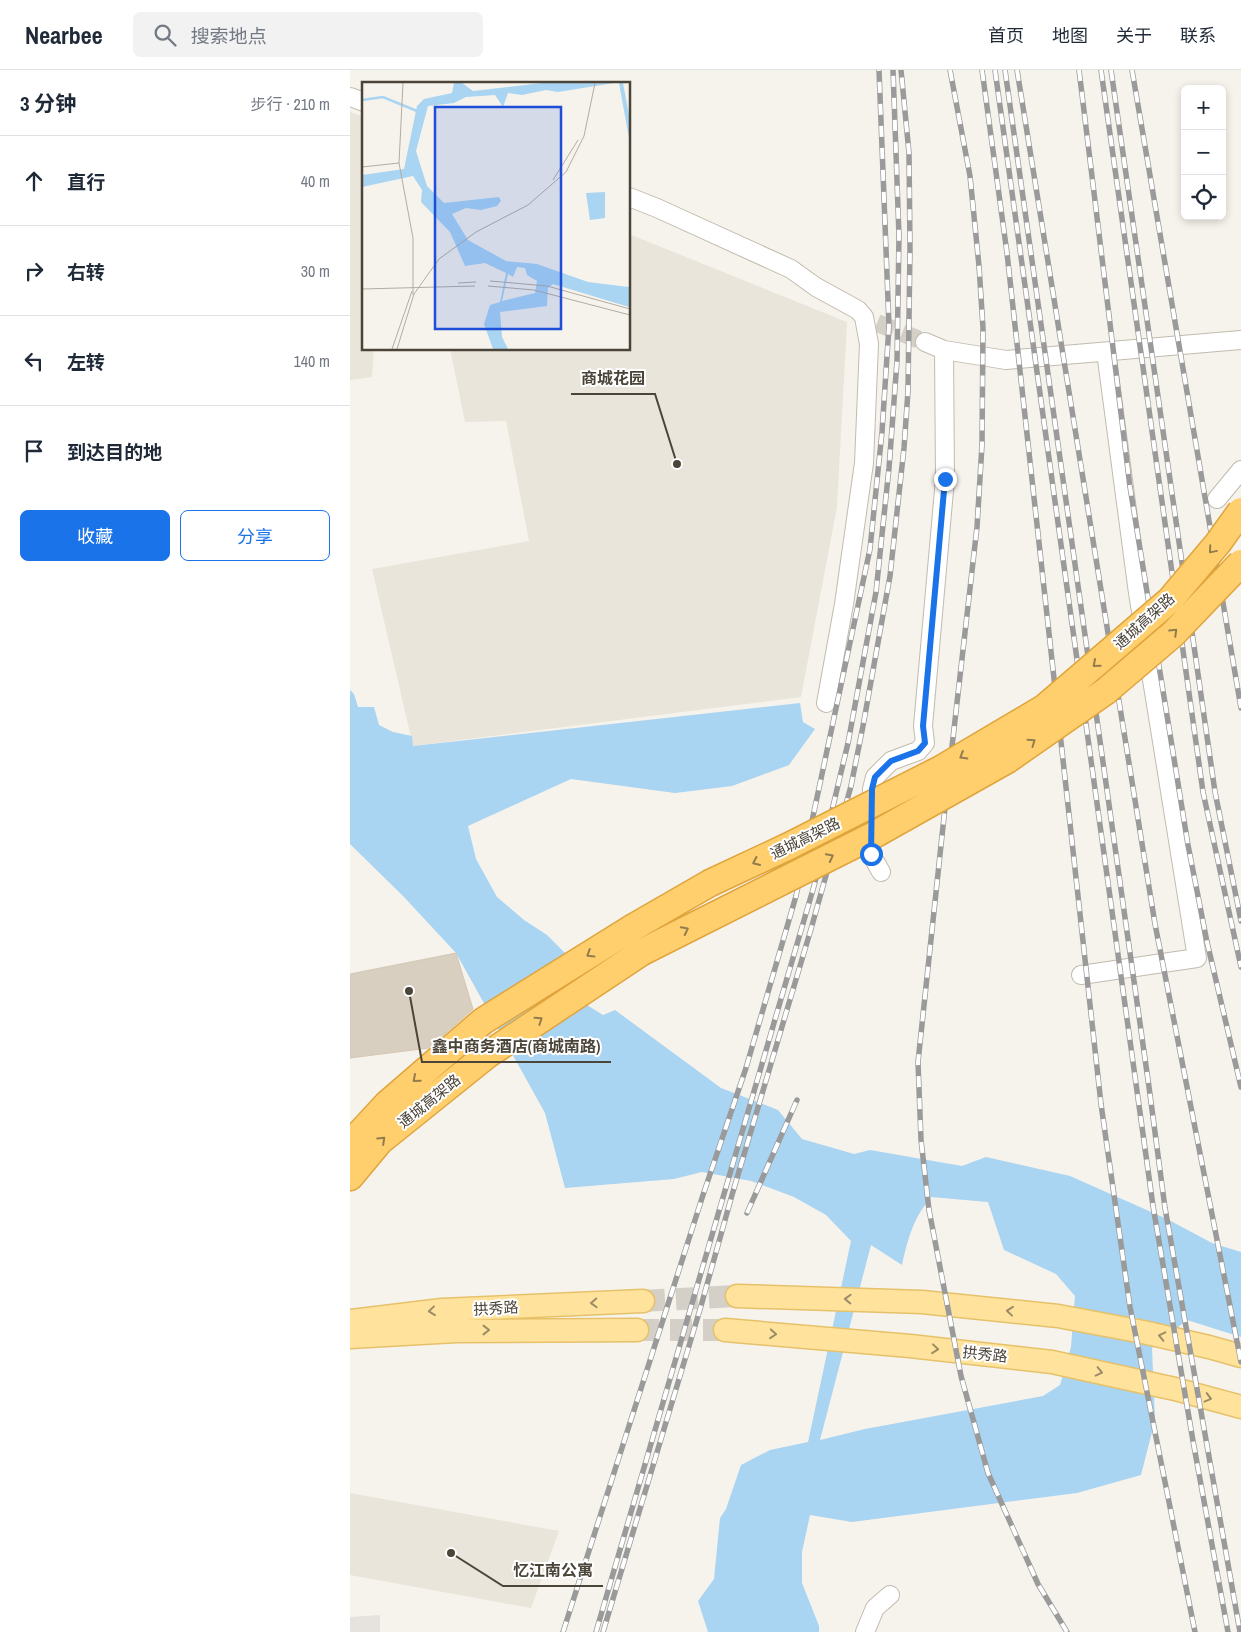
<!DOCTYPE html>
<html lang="zh">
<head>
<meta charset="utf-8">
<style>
  body { margin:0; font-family:"Archivo Narrow","Noto Sans SC",sans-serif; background:#f2f2f3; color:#1f2937 }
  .controls { position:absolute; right:15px; top:15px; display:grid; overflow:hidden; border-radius:8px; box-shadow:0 2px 8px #0003 }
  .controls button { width:45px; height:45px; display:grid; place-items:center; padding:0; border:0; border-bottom:1px solid #e0e1e3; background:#fff; color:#1f2937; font:25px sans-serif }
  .stop { position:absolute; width:15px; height:15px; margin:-11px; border:4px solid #1a73e8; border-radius:50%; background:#fff }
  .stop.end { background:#1a73e8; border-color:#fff; box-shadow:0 1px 5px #0008 }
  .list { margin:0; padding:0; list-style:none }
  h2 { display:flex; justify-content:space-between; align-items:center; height:65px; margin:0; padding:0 20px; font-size:21px }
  h2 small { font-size:16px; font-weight:400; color:#747a83 }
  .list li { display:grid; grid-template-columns:32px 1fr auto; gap:15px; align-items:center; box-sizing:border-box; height:90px; padding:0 20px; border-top:1px solid #e0e1e3 }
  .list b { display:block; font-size:19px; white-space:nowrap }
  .list em { font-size:16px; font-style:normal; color:#747a83 }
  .actions { display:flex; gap:10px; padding:15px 20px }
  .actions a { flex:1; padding:11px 0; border:1px solid #1a73e8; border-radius:8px; text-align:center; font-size:18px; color:#1a73e8 }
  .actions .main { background:#1a73e8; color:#fff }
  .icon { flex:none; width:28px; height:28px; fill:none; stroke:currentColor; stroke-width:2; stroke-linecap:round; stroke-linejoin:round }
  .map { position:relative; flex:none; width:891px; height:1562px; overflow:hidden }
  header { display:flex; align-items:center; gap:30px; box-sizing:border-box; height:70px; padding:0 25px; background:#fff; border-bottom:1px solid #e0e1e3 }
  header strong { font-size:24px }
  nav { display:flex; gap:28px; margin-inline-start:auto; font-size:18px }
  .search { width:350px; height:45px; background:#f2f2f3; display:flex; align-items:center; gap:12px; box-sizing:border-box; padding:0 18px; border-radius:8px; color:#747a83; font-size:19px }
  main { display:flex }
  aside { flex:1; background:#fff }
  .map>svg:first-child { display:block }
  .residential { fill:#eae5da }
  .industrial { fill:#e6e2dd }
  .water { fill:#a9d4f2; fill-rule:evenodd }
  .building { fill:#d8cfc1; stroke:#d3c7b4 }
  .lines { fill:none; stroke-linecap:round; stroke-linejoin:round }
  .minor-tunnel { stroke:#d4d0c8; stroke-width:18; stroke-dasharray:18 9; stroke-linecap:butt }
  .major-tunnel { stroke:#d4d0c8; stroke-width:22; stroke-dasharray:22 11; stroke-linecap:butt }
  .minor-casing { stroke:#c2bbae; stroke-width:20 }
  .major-casing { stroke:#e6c16a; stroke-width:25 }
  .highway-casing { stroke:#e0a43c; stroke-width:29 }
  .minor { stroke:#fff; stroke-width:18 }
  .major { stroke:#ffe39c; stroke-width:22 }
  .highway { stroke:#ffcf6e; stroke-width:26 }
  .rail-casing { stroke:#9a9a9a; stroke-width:5.5 }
  .rail { stroke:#fff; stroke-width:4; stroke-dasharray:11; stroke-linecap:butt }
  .highway-bridge-casing { stroke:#e0a43c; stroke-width:29; stroke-linecap:butt }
  .highway-bridge { stroke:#ffcf6e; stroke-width:26 }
  .oneway { stroke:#937c4e }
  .oneway2 { stroke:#9c8c66 }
  .route { stroke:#1a73e8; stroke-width:6 }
  .labels { text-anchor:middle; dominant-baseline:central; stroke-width:4; stroke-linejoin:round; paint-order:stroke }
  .street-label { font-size:15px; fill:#4b4439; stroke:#fff }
  .inset-river { fill:none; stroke:#a9d4f2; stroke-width:2.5 }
  .inset-road { fill:none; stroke:#b2ada4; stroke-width:1 }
  .view { fill:#1d4ed8; fill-opacity:0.15; stroke:#1d4ed8; stroke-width:2.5 }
  .inset-edge { fill:none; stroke:#4b4439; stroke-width:2.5 }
  .leader { fill:none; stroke:#4b4439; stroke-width:2 }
  .callout-dot { fill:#4b4439; stroke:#fff; stroke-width:2 }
  .callout-label { font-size:16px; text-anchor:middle; font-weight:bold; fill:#4b4439; stroke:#fff; stroke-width:4; stroke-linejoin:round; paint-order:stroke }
</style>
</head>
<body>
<header>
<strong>Nearbee</strong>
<div class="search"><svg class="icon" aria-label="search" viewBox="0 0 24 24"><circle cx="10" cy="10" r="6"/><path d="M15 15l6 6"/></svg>搜索地点</div>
<nav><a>首页</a><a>地图</a><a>关于</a><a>联系</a></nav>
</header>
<main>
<aside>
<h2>3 分钟<small>步行 · 210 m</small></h2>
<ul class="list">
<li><svg class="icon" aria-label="ahead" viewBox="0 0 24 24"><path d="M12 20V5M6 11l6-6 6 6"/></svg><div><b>直行</b></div><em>40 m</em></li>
<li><svg class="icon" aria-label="right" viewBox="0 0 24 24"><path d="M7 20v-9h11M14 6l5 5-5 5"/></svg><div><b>右转</b></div><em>30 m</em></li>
<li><svg class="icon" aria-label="left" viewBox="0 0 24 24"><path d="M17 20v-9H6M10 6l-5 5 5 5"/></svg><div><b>左转</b></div><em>140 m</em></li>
<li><svg class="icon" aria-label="arrive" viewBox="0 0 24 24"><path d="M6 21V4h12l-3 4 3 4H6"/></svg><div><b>到达目的地</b></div></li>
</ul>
<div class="actions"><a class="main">收藏</a><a>分享</a></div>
</aside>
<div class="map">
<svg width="891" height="1562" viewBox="0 0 891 1562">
  <rect width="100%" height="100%" fill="#f6f3ec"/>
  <path class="residential" d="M0 42 14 47V279H24L22 307 0 310Z
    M279 164 497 252 487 437 451 627 63 676 22 499 179 471 156 351 115 352 100 279H279Z
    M0 1423 209 1461 181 1538 0 1505Z"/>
  <path class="industrial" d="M30 1545V1562H0V1547Z"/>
  <path class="water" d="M0 620 4 624 8 637H24L29 655 43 662 62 666 63 676 450 633 453 652 465 659 439 695 382 716 325 723 221 709 118 756 126 789 147 827 174 850 197 865 220 888 234 921 237 935 253 945 265 940 371 1018 428 1040 452 1069 504 1084 520 1080 612 1096 636 1087 720 1106 817 1149 862 1173 891 1182V1267L837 1250 802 1278 805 1350 791 1405 727 1423 502 1452 460 1445 452 1482V1513L469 1556V1562H358L348 1531 364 1509 370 1448 376 1439 391 1395 420 1380 458 1372 501 1171 476 1145 444 1127 401 1111 352 1102 324 1109 215 1118 195 1043 106 883 54 827 0 774ZM581 1127 638 1132 654 1180 706 1204 725 1226 721 1277 710 1315 693 1326 515 1359 470 1370 521 1175 552 1195C558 1168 563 1149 581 1127Z"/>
  <path class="building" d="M106 883 123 939 79 978 0 988V904Z"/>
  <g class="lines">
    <path class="minor-tunnel" d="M527 253 575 272"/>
    <path class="major-tunnel" d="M293 1231 387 1226
      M287 1260H375"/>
    <g class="minor-casing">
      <path id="minor" d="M0 27 14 32
        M279 127 307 138 441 199 466 217 508 240 514 247 519 274 514 393 494 534 476 633
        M575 272 594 280 656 290 891 270
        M867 429 891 400
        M531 802 521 784 522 719 525 707 541 691 568 681 575 673 573 656 595 409 594 280
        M731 905 847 888 788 523 756 282
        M515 1562 525 1538 540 1525"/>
    </g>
    <g class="major-casing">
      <path id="major" d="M387 1226 572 1232 708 1246 793 1262 859 1277 891 1286
        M0 1251 92 1240 293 1231
        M375 1260 560 1276 702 1292 825 1319 891 1337
        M0 1267 106 1261 287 1260"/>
    </g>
    <g class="highway-casing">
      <path id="highway" d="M0 1074 37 1034 133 951 282 858
        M0 1107 30 1071 137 985 292 882"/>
    </g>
    <use href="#minor" class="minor"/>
    <use href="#major" class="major"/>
    <use href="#highway" class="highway"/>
    <g class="rail-casing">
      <path id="rail" d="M600 0 620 106 629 196 633 258 632 375 627 457 594 747 568 992 571 1070 579 1140 611 1306 638 1403 688 1514 717 1562
        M632 0 657 183 751 1034 780 1237 845 1562
        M645 0 803 1136 843 1371 878 1562
        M655 0 799 1017 815 1138 890 1562
        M667 0 805 854 891 1292
        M729 0 780 417 838 775 857 872 891 1017
        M751 0 853 722 891 897
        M761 0 865 722 891 851
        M782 0 891 638
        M397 1143 447 1030
        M213 1562 353 1125 396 998 446 826 520 479 532 362 539 256 529 0
        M246 1562 464 816 498 673 526 522 539 398 547 291 549 166 543 0
        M253 1562 351 1236 382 1125 461 859 501 716 513 656 540 506 554 378 558 321 560 178 559 83 551 0"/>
    </g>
    <use href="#rail" class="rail"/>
    <g class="highway-bridge-casing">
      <path id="highway-bridge" d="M282 858 360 813 439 776 591 699 694 638 820 530 868 473 891 441
        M292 882 522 766 657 690 756 621 823 564 891 493"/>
    </g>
    <use href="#highway-bridge" class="highway-bridge"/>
  </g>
  <defs><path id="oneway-chevron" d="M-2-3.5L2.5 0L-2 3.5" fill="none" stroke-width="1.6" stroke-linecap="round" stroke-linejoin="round" transform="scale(1.25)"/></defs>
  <g class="oneway">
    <use href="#oneway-chevron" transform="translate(862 480) rotate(130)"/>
    <use href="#oneway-chevron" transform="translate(824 562) rotate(-44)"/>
    <use href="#oneway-chevron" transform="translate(746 594) rotate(139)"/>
    <use href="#oneway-chevron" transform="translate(682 672) rotate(-35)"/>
    <use href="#oneway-chevron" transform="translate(613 686) rotate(149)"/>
    <use href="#oneway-chevron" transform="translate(480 787) rotate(-27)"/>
    <use href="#oneway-chevron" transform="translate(406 792) rotate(155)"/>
    <use href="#oneway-chevron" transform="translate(335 860) rotate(-27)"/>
    <use href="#oneway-chevron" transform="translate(240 884) rotate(148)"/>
    <use href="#oneway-chevron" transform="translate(189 950) rotate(-34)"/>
    <use href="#oneway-chevron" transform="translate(66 1009) rotate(139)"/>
    <use href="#oneway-chevron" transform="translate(32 1070) rotate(-43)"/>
  </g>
  <g class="oneway2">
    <use href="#oneway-chevron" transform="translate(498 1229) rotate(-178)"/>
    <use href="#oneway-chevron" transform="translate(244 1233) rotate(177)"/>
    <use href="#oneway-chevron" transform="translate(82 1241) rotate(174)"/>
    <use href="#oneway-chevron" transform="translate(660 1241) rotate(-174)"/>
    <use href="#oneway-chevron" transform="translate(136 1260)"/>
    <use href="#oneway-chevron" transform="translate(423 1264) rotate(5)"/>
    <use href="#oneway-chevron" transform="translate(812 1266) rotate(-167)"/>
    <use href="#oneway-chevron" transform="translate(585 1279) rotate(6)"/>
    <use href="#oneway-chevron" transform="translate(749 1302) rotate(13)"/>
    <use href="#oneway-chevron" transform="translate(858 1328) rotate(15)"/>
  </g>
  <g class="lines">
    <path class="route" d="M521 784 522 719 525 707 541 691 568 681 575 673 573 656 595 409"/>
  </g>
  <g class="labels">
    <g class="street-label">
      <text transform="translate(794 551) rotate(-42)">通城高架路</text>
      <text transform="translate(455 768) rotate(-26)">通城高架路</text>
      <text transform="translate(79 1031) rotate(-39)">通城高架路</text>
      <text transform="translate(146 1238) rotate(-3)">拱秀路</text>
      <text transform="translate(635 1284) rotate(6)">拱秀路</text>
    </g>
  </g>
  <g transform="translate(12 12)">
    <rect width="268" height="268" fill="#f6f3ec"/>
    <path d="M92 1H100L111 9 180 1H252L196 10 184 8 160 13 146 11 141 25 133 13 104 15 92 21 66 24 54 69 65 104 82 121 137 115 139 119 135 124 119 128 104 126 90 132 106 158 144 179 175 182 226 200 267 205V225L191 202 186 206 185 224 138 230 140 255 146 267H131L122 242 128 223 138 220 144 191 123 181 103 184 88 150 59 120 60 108 51 94 0 105V93L42 87 55 24 62 17 90 11ZM155 185 163 186 165 193 175 199 173 211 140 219 146 192 151 195ZM257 1H261L267 33V56ZM243 110V136L228 138 224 111Z" fill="#a9d4f2" fill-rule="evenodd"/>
    <path class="inset-river" d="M0 18 21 15 55 29"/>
    <path class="inset-road" d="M41 1 37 81 51 156V213M0 85 37 81M191 98 216 58M128 199 185 204 268 227M96 201 114 200M126 204 172 208 268 233M0 207 113 204M30 267 50 209M35 267 52 212 77 177 114 150 166 123 204 90 222 54 233 1"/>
    <path class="view" d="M73 25H199V247H73Z"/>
    <rect width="268" height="268" class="inset-edge"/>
  </g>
  <path class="leader" d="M327 394L305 324H221M59 921L72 992H261M101 1483L153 1516H253"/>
  <g class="callout-dot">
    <circle cx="327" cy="394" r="5"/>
    <circle cx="59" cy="921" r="5"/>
    <circle cx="101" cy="1483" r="5"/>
  </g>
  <g class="callout-label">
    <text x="263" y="314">商城花园</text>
    <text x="166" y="982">鑫中商务酒店(商城南路)</text>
    <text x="203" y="1506">忆江南公寓</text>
  </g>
</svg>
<div class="controls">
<button>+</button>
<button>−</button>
<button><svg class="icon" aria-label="locate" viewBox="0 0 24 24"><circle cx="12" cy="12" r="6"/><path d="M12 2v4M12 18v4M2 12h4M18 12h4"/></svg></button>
</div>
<div class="stop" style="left:521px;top:784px"></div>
<div class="stop end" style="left:595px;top:409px"></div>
</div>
</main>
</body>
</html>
